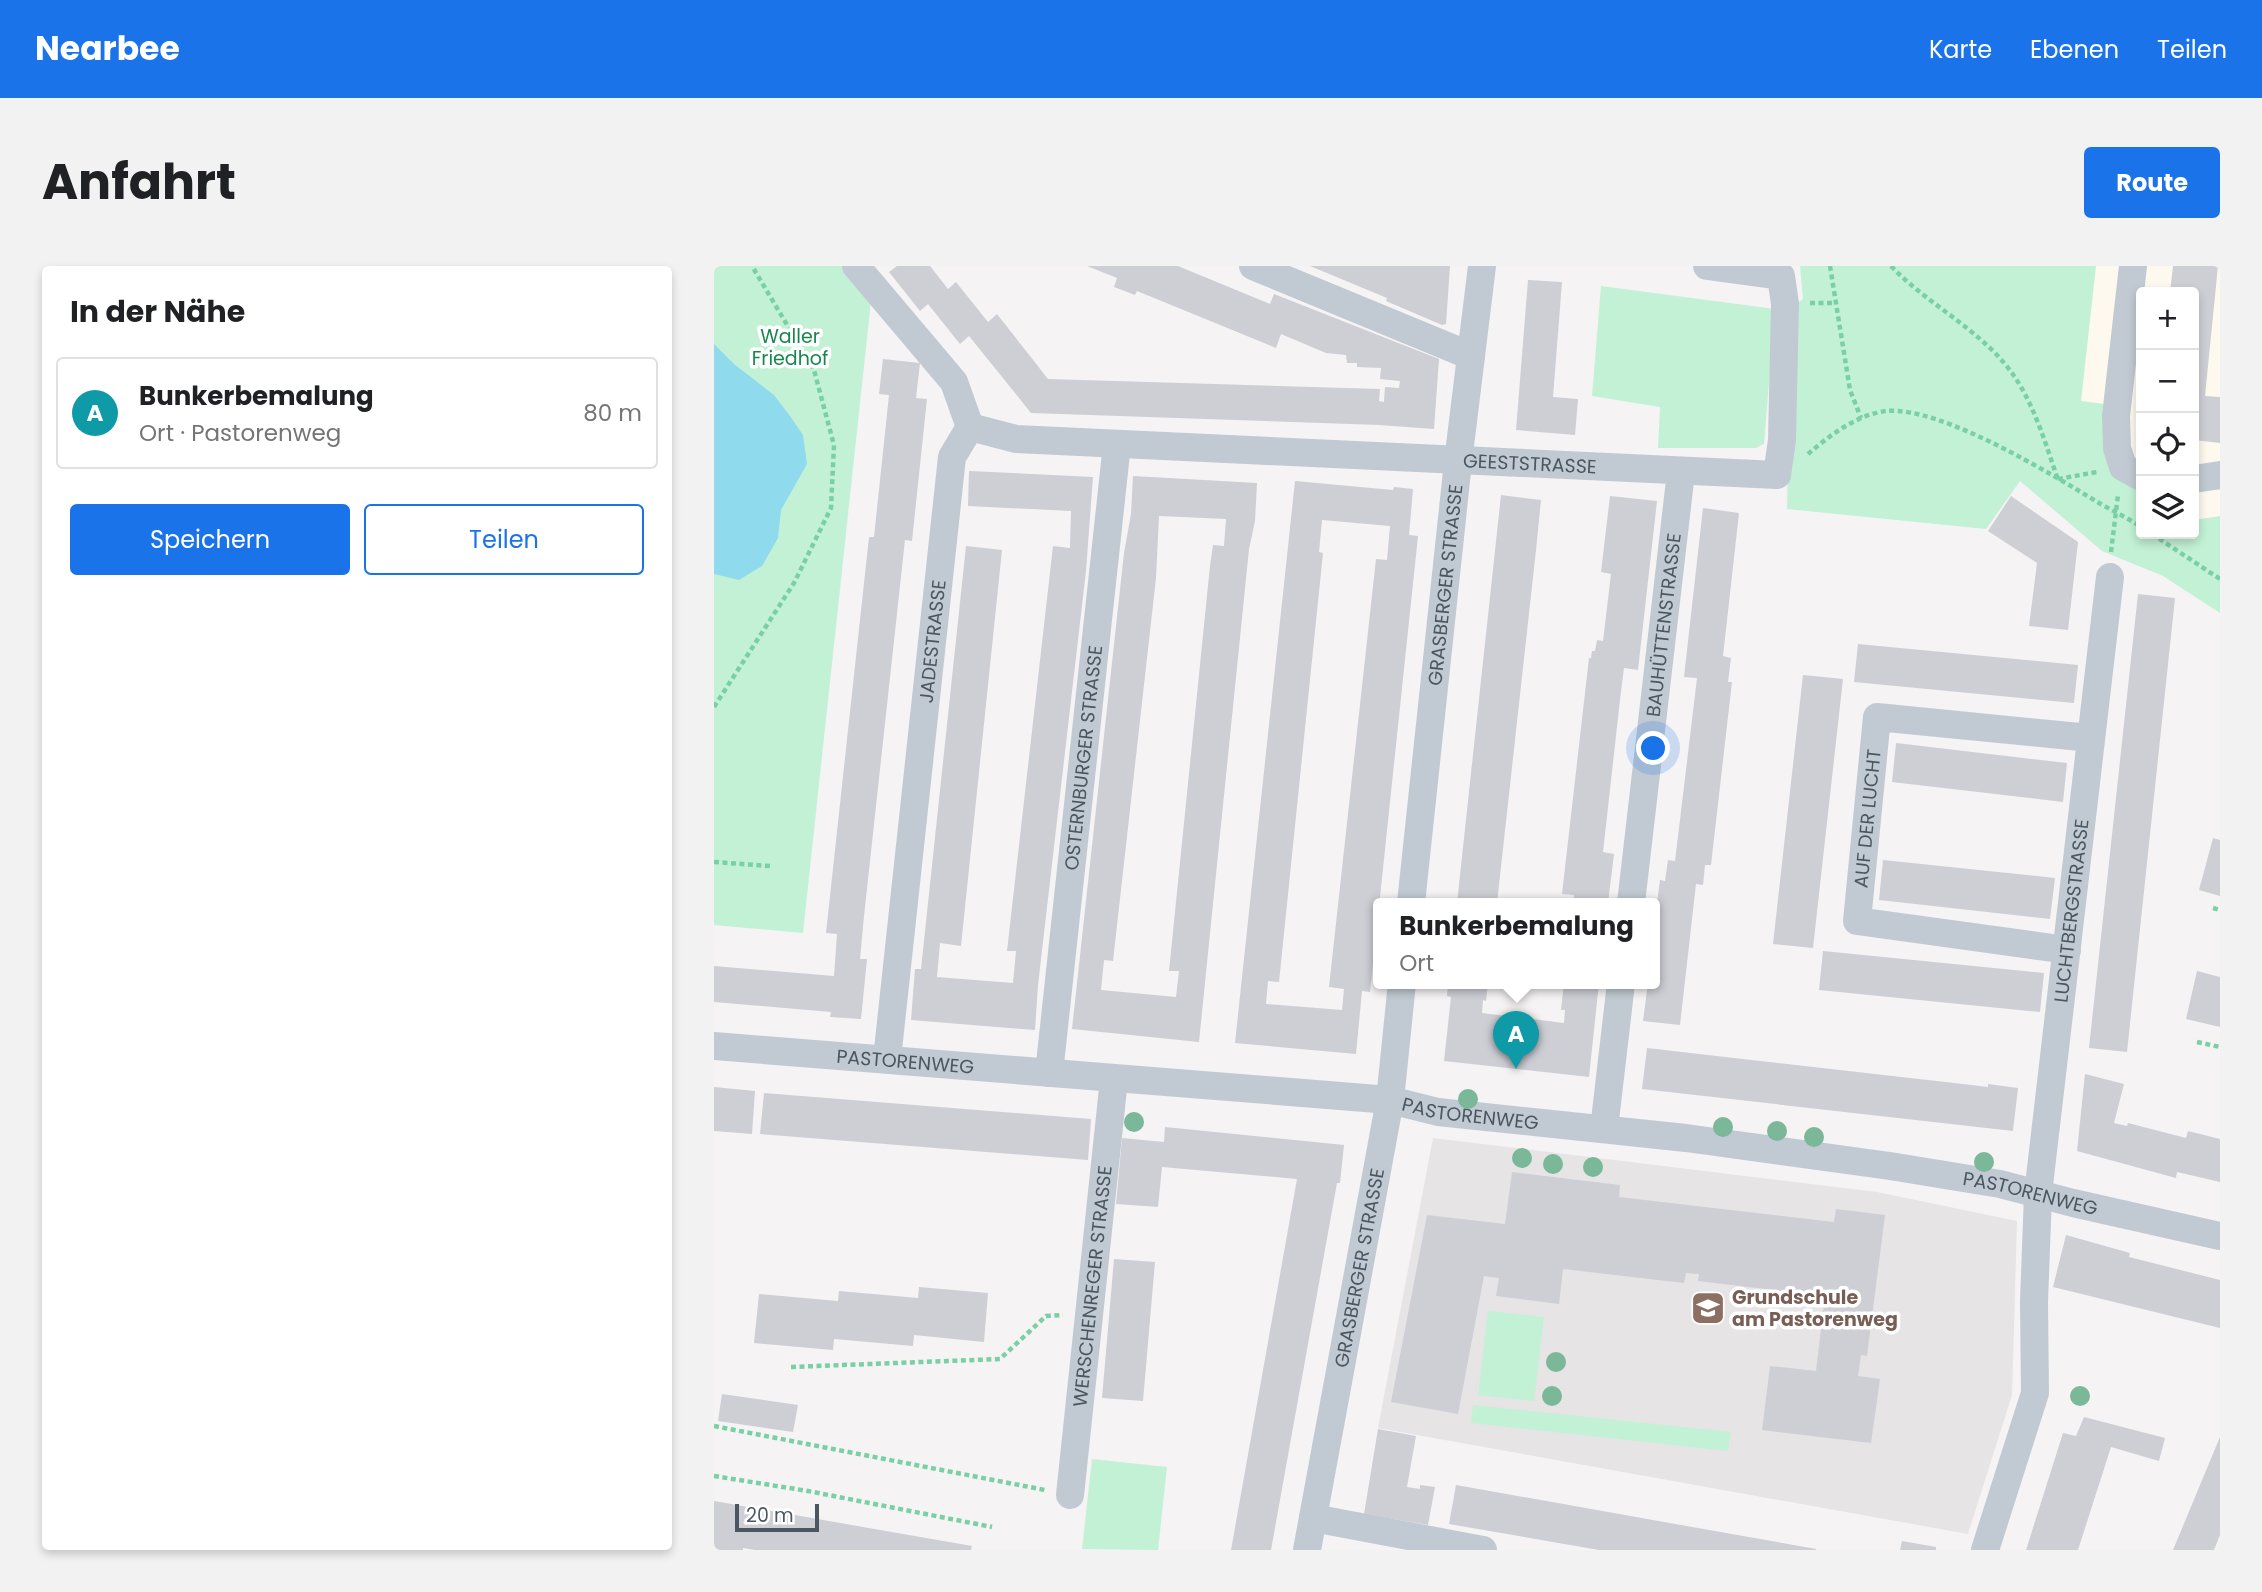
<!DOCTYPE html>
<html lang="de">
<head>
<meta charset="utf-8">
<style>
  body { margin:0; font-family:Poppins,sans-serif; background:#f2f2f2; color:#202124 }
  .controls { position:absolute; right:21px; top:21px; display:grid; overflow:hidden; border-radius:7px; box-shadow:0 4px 10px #0003 }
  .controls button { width:63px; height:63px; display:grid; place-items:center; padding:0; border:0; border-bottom:2px solid #e0e0e0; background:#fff; color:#202124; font:35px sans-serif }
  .scale { position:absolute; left:21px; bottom:18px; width:84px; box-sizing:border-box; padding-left:7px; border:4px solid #4a5661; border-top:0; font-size:19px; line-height:24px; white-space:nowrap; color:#4a5661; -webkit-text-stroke:5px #fff; paint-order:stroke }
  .you { position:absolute; left:940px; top:483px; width:24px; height:24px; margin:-18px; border:5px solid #fff; border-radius:50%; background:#1a73e8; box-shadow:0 0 0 10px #1a73e833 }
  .badge { display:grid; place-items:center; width:46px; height:46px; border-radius:50%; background:#1a73e8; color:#fff; font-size:23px; font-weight:700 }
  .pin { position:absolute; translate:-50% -58px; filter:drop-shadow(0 2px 4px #0008) }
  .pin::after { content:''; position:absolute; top:37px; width:24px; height:21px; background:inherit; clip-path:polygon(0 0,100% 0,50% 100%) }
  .popup { position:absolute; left:659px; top:632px; width:287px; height:91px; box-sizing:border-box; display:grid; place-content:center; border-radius:7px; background:#fff; filter:drop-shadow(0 2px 5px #0005); font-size:23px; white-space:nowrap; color:#757577 }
  .popup b { font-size:26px; color:#202124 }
  .popup::after { content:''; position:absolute; left:50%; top:100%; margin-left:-14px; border:14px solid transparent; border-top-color:#fff }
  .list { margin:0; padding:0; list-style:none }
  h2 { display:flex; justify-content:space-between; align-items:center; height:91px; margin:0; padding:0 28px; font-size:30px }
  h2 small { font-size:23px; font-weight:400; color:#757577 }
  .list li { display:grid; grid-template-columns:46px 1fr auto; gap:21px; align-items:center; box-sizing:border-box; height:112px; margin:0 14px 14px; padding:0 14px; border:2px solid #e0e0e0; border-radius:7px }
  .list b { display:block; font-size:26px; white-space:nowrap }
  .list p { margin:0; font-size:23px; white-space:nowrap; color:#757577 }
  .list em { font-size:23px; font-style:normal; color:#757577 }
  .actions { display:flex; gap:14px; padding:21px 28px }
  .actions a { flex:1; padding:16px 0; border:2px solid #1a73e8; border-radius:7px; text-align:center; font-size:24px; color:#1a73e8 }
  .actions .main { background:#1a73e8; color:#fff }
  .icon { flex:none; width:38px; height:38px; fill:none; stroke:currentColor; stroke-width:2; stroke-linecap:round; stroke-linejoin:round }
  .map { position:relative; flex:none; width:1506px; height:1284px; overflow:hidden; border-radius:7px }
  header { display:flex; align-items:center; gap:42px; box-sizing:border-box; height:98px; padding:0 35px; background:#1a73e8; color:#fff }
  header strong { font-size:33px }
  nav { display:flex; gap:38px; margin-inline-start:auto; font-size:24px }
  .intro { display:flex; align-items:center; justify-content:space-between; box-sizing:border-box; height:168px; padding:0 42px }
  h1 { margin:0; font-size:49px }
  .button { padding:18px 32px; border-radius:7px; background:#1a73e8; color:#fff; font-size:24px; font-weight:700 }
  main { display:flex; gap:42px; padding:0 42px }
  aside { flex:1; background:#fff; border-radius:7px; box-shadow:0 4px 10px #0003 }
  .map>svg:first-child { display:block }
  .commercial { fill:#fdf9ef }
  .education { fill:#e6e4e5 }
  .green { fill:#c3f1d5 }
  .water { fill:#90daee }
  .building { fill:#cdcfd5; fill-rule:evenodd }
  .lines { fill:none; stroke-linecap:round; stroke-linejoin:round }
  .path { stroke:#7ad0a6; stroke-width:4.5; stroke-dasharray:5 3.5; stroke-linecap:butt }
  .minor { stroke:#c1cad2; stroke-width:28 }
  .tree { fill:#7bb799 }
  .labels { text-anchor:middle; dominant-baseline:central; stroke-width:7; stroke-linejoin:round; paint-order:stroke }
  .park-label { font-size:19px; fill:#17864f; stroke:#fff }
  .street-label { font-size:19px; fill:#4a5661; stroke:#fff }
  .education-label { font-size:19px; font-weight:bold; fill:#785e54; stroke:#fff; text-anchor:start }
</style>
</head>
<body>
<header>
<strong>Nearbee</strong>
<nav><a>Karte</a><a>Ebenen</a><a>Teilen</a></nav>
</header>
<div class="intro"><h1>Anfahrt</h1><a class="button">Route</a></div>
<main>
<aside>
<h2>In der Nähe<small></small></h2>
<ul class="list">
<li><span class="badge" style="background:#0f9aa8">A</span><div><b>Bunkerbemalung</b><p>Ort · Pastorenweg</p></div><em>80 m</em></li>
</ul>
<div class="actions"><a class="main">Speichern</a><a>Teilen</a></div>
</aside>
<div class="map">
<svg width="1506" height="1284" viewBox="0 0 1506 1284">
  <rect width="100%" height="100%" fill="#f5f3f3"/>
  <path class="commercial" d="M1382 0H1506V250L1480 254V26H1427V219L1367 136Z"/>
  <path class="education" d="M719 872 1163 926 1303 955 1298 1129 1254 1268 664 1162Z"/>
  <path class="green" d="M0 0H130L157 35 89 667 0 659Z
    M1086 0H1382L1367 135 1399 139 1427 219V268H1480V254L1506 250V347L1449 310 1388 285 1306 215 1272 263 1073 243 1077 41 1089 33Z
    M887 20 1061 43 1050 178 1042 182H944L946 141 878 130Z
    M774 1045 830 1051 820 1135 764 1129Z
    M759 1139 1017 1166 1014 1185 757 1157Z
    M378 1193 453 1201 444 1284 368 1283Z"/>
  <path class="water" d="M0 78 20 98 60 129 76 150 89 169 93 198 67 244 64 272 48 300 25 314 0 308Z"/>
  <path class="building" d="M183 0H216L234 23 242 16 274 56 283 48 334 113 666 123 665 135 670 136 671 121 685 122 686 115 666 113 667 102 643 101V97H633L632 89 612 87 567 68 562 82 423 25 421 29 400 21 403 12 373 0H464L556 38 560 28 725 93 720 163 665 159 317 147 255 70 246 78 214 38 206 45 175 6Z
    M596 0H736L732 58 728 59 672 35 673 32Z
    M1459 0H1504L1491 130 1506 131V177L1480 174V26H1456Z
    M814 14 848 16 839 131 864 133 861 169 802 164Z
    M169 93 206 97 202 132 213 133 198 275 191 274 150 650 146 693H153L147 753 116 751 117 746 0 736V700L120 710 123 668 112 667 155 271H160L175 129 165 128Z
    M255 205 379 211 372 305 324 719 321 764 197 754 201 703H207L252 280 288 284 247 680 226 677 223 711 299 717 302 685H293L339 280 356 282 357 245 254 240Z
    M419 210 543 217 541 255 535 283 485 776 358 763 410 287 417 248ZM445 250 512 253 510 280 499 279 496 300 455 705H465L462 731 387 724 390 694 399 695 442 312Z
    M581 215 679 224 680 221 699 223 695 269 704 270 656 726 648 725 642 788 521 777ZM608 254 676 260 673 294 662 293 615 721 630 723 628 744 552 738 554 715 565 716 609 287 605 286Z
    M787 229 827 234 822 284 783 637H743Z
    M896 230 943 235 924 404 910 402 907 425 889 586 900 588 894 637H859L860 629 848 628 875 392H877L878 385H881L883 374 889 375 897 308 887 306Z
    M1297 230 1364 276 1354 364 1315 360 1323 297 1274 265Z
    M989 242 1025 247 1009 390 1017 392 1014 416H1018L997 599H991L989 619 982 618 966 759 929 755 934 717H940V661L946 614 951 615 954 594 961 595 972 504 983 412 970 411Z
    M1424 328 1461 332 1413 786 1375 782Z
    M1144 378 1364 399 1360 437 1140 416Z
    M1089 409 1129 413 1099 682 1059 678Z
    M1182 477 1353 497 1349 536 1178 516Z
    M1499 572 1506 574V630L1485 624Z
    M1169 594 1341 612 1336 653 1165 634Z
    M1109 685 1330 707 1326 746 1105 724Z
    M1483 705 1506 711V761L1472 753Z
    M734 717H774L772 735 769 734 768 747 850 757 851 744H847L850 717H885L875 811 730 795 737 731 733 730Z
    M933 782 1249 818 1274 821V818L1304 822 1299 865 928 823Z
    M1371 808 1410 818 1400 857 1413 860 1414 857 1472 872 1474 865 1506 873V916L1463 906 1462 912 1363 885Z
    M0 821 41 825 38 868 0 865Z
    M50 827 377 853 374 894 46 868Z
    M451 861 630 879 626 917H623L557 1284H517L583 913 448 901 444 941 402 938 408 872 450 876Z
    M798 906 906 919 905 931 1120 956 1122 943 1171 949 1153 1090 1147 1089 1144 1110 1166 1113 1157 1177 1048 1164 1056 1100 1102 1105 1111 1030 984 1015 985 1008 972 1007 970 1017 849 1003 845 1038 782 1030 785 1012 770 1010 744 1148 677 1136 713 949 791 958Z
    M1352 969 1416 987 1415 991 1506 1014V1062L1339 1021Z
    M400 993 441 996 429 1135 388 1132Z
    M205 1021 274 1027 270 1076 200 1069 199 1080 120 1073 119 1084 40 1077 45 1028 124 1035 125 1025 204 1032Z
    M8 1128 84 1139 79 1166 4 1155Z
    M1370 1151 1451 1172 1445 1195 1397 1181 1364 1284H1312L1349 1167 1362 1170Z
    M664 1163 702 1170 693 1221 706 1223V1219L721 1221 714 1259 650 1248Z
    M1506 1171V1269L1500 1284H1459Z
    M742 1219 1102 1283V1284H885L735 1258Z
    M0 1235 258 1280 257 1284H41L29 1282V1284H0Z
    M1188 1275 1222 1281V1284H1186Z"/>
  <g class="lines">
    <path class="path" d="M1116 0 1136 124 1147 152
      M1177 0C1214 39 1266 63 1298 107 1320 138 1331 176 1343 211
      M1096 37H1122
      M1094 188C1115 170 1142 149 1172 145 1227 140 1337 208 1385 237 1399 245 1414 252 1427 261
      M1344 213 1383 206
      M1438 268 1506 313
      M1397 286 1404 229
      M0 441 80 317 117 242 120 179 100 104 38 0
      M0 596 56 600
      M1499 642 1506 644
      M1483 776 1506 781
      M77 1101 286 1093 332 1050 349 1049
      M0 1160 331 1224
      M0 1210 94 1225 278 1261"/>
    <g class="minor">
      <path d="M142 0 240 116 256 161"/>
      <path d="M539 0 757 90"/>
      <path d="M1419 0 1402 150 1403 182 1409 201 1427 211"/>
      <path id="s1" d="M256 161 302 173 1063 209 1068 174 1071 38 1067 10 993 0"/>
      <path d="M1480 213 1506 209"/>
      <path id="s2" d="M697 637 744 196 768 0"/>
      <path id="s3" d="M917 637 967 206"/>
      <path id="s4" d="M1353 684 1143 655 1163 451 1376 472"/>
      <path id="s5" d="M0 780 676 834 724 846 972 872 1176 900 1286 918 1359 937 1506 970"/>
      <path id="s6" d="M173 793 238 191 256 161"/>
      <path id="s7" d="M335 807 403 178"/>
      <path d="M890 863 907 717"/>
      <path id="s8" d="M356 1229 400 813"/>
      <path d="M599 1252 769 1284"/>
      <path id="s9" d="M593 1284 676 834 688 717"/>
      <path id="s10" d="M1271 1284 1321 1127 1320 1036 1324 928 1396 311"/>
    </g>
  </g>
  <g class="tree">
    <circle cx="754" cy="833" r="10"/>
    <circle cx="420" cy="856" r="10"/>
    <circle cx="1009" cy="861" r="10"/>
    <circle cx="1063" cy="865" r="10"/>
    <circle cx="1100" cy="871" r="10"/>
    <circle cx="808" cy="892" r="10"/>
    <circle cx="1270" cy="896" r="10"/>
    <circle cx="839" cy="898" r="10"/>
    <circle cx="879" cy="901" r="10"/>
    <circle cx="842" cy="1096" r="10"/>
    <circle cx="838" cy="1130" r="10"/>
    <circle cx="1366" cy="1130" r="10"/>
  </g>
  <defs>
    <g id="school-square" transform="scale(1.75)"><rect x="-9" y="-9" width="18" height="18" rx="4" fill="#8d6e63" stroke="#fff"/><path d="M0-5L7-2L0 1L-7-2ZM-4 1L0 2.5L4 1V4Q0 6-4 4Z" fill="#fff"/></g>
  </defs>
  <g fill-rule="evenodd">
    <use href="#school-square" x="994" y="1042"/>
  </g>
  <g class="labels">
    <g class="park-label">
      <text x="76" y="70">Waller<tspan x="76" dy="22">Friedhof</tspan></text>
    </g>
    <g class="street-label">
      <text stroke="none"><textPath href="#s1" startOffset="562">GEESTSTRASSE</textPath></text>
      <text stroke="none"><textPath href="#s2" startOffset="320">GRASBERGER STRASSE</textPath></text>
      <text stroke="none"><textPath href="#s3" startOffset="280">BAUHÜTTENSTRASSE</textPath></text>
      <text stroke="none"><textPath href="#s6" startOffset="420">JADESTRASSE</textPath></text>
      <text stroke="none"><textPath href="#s7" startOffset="317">OSTERNBURGER STRASSE</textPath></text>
      <text stroke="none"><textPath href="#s4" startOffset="315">AUF DER LUCHT</textPath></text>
      <text stroke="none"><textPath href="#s10" startOffset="649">LUCHTBERGSTRASSE</textPath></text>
      <text stroke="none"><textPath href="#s5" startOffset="192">PASTORENWEG</textPath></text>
      <text stroke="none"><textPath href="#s5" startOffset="760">PASTORENWEG</textPath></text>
      <text stroke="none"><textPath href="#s5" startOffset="1326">PASTORENWEG</textPath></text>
      <text stroke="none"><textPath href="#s9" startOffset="287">GRASBERGER STRASSE</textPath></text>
      <text stroke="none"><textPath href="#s8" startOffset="210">WERSCHENREGER STRASSE</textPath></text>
    </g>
    <g class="education-label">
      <text x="1018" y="1031">Grundschule<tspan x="1018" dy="22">am Pastorenweg</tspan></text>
    </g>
  </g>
</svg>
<div class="controls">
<button>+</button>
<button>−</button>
<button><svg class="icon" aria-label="locate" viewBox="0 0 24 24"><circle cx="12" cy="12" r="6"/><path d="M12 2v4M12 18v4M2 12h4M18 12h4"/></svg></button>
<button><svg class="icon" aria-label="layers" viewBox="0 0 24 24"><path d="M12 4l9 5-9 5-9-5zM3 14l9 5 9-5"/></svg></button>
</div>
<div class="scale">20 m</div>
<div class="you"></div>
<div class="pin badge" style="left:802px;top:803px;background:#0f9aa8">A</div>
<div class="popup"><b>Bunkerbemalung</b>Ort</div>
</div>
</main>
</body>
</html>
